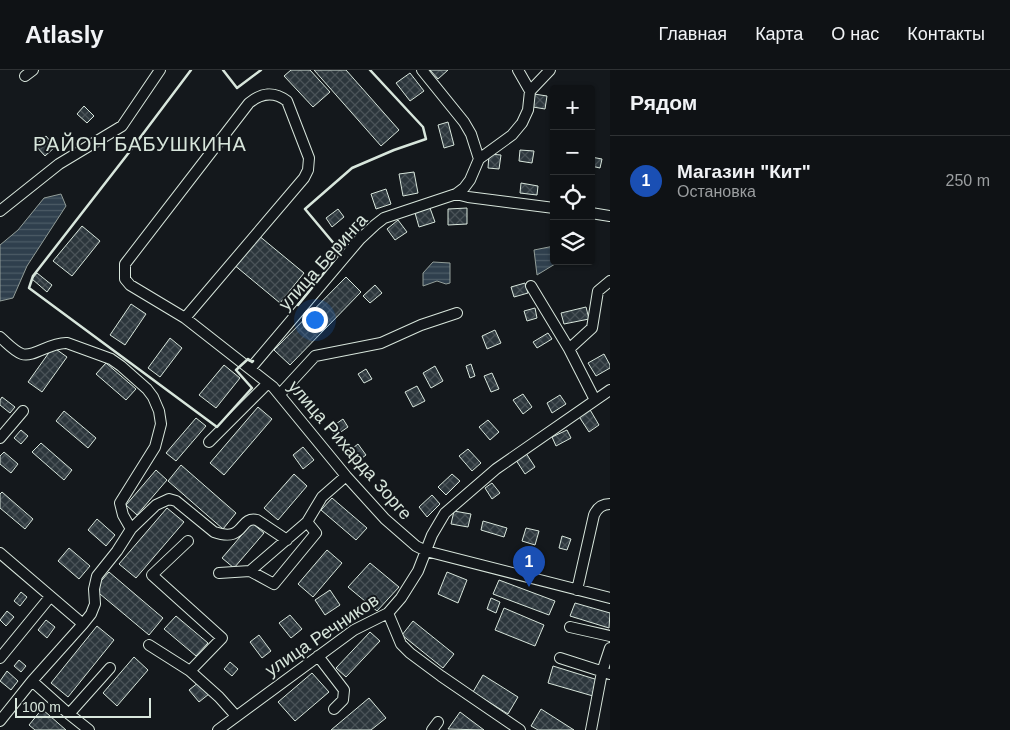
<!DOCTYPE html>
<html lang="ru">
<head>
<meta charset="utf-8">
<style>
  body { margin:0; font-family:Helvetica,sans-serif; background:#1d2022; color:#f1f3f6 }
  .controls { position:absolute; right:15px; top:15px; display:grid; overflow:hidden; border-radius:5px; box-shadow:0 1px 4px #0004 }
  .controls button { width:45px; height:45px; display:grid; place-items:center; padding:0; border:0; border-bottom:1px solid #2f3234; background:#0f1215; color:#f1f3f6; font:25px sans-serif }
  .scale { position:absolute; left:15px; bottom:12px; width:136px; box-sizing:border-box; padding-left:5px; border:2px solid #d8e6dc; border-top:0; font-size:14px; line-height:18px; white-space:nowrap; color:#d8e6dc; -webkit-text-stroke:4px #14181c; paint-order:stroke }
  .you { position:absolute; left:314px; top:249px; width:18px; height:18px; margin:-12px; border:4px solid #fff; border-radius:50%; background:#1a73e8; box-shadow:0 0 0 8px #1a73e833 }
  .badge { display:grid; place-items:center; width:32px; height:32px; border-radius:50%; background:#2563eb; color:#fff; font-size:16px; font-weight:700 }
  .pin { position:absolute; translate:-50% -41px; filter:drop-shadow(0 1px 2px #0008) }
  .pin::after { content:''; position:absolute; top:26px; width:18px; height:15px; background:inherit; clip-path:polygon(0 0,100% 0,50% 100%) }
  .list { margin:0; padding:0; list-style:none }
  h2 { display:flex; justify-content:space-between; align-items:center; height:65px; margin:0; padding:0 20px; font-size:21px }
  h2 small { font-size:16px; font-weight:400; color:#9b9ea0 }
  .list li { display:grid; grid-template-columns:32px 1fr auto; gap:15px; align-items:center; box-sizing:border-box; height:90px; padding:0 20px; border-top:1px solid #2f3234 }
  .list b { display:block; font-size:19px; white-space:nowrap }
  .list p { margin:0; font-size:16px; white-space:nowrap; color:#9b9ea0 }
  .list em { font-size:16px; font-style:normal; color:#9b9ea0 }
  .icon { flex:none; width:28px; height:28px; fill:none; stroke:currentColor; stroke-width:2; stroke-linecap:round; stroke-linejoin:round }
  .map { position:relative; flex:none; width:610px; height:660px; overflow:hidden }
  header { display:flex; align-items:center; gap:30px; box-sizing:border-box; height:70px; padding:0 25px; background:#0f1215; border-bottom:1px solid #2f3234 }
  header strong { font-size:24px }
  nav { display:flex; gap:28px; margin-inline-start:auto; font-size:18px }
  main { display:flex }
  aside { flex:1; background:#0f1215 }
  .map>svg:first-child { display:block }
  .water { fill:url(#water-rules); stroke:#939e99 }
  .building { fill:url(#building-cross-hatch); stroke:#d8e6dc }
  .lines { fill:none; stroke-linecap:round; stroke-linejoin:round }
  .minor-casing { stroke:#d8e6dc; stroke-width:12 }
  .minor { stroke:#14181c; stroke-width:10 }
  .wall { stroke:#d8e6dc; stroke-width:2.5 }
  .labels { text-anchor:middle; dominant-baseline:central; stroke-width:4; stroke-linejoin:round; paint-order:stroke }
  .street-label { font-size:18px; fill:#d8e6dc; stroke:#14181c }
  .quarter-label { font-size:20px; letter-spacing:1px; fill:#d8e6dc; stroke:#14181c }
</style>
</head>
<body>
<header>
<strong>Atlasly</strong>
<nav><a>Главная</a><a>Карта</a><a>О нас</a><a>Контакты</a></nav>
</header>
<main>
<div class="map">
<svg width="610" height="660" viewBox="0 0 610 660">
  <defs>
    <pattern id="water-rules" width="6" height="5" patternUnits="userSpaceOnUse" patternTransform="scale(1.25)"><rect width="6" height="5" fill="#2f3f4d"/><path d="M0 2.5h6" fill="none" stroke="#4c5b66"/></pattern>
    <pattern id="building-cross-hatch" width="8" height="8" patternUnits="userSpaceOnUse" patternTransform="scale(1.25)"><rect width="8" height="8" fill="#2c363c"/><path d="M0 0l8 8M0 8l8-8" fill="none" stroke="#4a5358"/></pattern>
  </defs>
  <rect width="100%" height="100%" fill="#14181c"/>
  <path class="water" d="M61 124 66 136 27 196 13 228 0 231V175L18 160 44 128Z
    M554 176V191H560L537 205 534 180Z
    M433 192 450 193V213L446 214 437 211 423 216V203Z"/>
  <path class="building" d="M291 0H310L330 22 313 37 284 6Z
    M314 0H346L399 60 381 76Z
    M430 0H448L438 9Z
    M410 3 424 21 410 31 396 13Z
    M534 24 547 26 545 39 533 37Z
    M84 36 94 46 87 53 77 44Z
    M448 52 454 75 444 78 438 55Z
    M46 66 55 77 45 86 35 75Z
    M520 80 534 81 532 93 519 91Z
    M489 84 501 85 499 99 488 98Z
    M591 87 602 89 600 98 591 96Z
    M414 102 418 123 403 126 399 104Z
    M521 113 538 116 537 125 520 123Z
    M386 119 391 134 376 139 371 124Z
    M430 138 435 152 419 157 415 143Z
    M467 138V154L448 155V139Z
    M338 139 344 147 332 157 326 148Z
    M398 150 407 162 395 170 387 159Z
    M82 156 100 171 72 206 53 191Z
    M258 165 304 203 280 233 233 194Z
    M37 203 52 215 47 222 32 209Z
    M346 207 361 222 290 295 274 280Z
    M525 213 528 223 514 227 511 217Z
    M375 215 382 223 370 233 363 226Z
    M131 234 146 244 125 275 110 265Z
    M586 237 589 249 564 254 561 243Z
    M535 238 537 248 527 251 524 241Z
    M495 260 501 273 487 279 482 266Z
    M548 263 552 269 537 278 533 272Z
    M170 268 182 278 160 307 148 298Z
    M53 277 67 287 42 322 28 312Z
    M604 284 610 295V298L596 306 588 293Z
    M106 293 136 319 126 330 96 304Z
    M471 294 475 306 470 308 466 296Z
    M224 295 240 308 216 338 199 325Z
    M435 296 443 311 431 318 423 303Z
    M366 299 372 309 364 313 358 304Z
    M492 303 499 319 491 322 484 306Z
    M417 316 425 331 413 337 405 322Z
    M523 324 532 337 523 344 513 330Z
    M560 325 566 334 552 343 547 333Z
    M2 327 15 337 10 343 0 335V330Z
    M258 337 272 349 224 405 210 393Z
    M589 338 599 355 589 362 578 345Z
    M64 341 96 368 88 378 56 351Z
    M196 348 206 356 176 391 166 383Z
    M343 349 348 357 335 366 330 358Z
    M488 350 499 362 490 370 479 357Z
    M21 360 28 366 21 374 14 368Z
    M567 360 571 368 556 376 552 367Z
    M41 373 72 400 64 410 32 382Z
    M358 374 366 385 357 392 349 381Z
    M303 377 314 390 303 399 293 385Z
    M468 379 481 393 472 401 459 386Z
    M524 380 535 397 525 404 514 387Z
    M4 382 18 394 11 403 0 394V386Z
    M181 395 236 443 223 459 168 411Z
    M156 400 167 410 137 445 126 435Z
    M294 404 307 416 278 450 264 438Z
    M452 404 460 411 446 425 438 417Z
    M492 413 500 423 492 429 485 418Z
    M2 422 33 449 25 459 0 438V424Z
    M432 425 440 434 427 447 419 437Z
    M332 428 367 458 356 470 321 440Z
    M167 438 184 452 136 508 119 494Z
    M454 441 471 444 468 457 451 454Z
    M97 449 115 465 106 476 88 460Z
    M483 451 507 458 504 467 481 460Z
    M252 453 264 463 234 498 222 488Z
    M526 458 539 461 535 475 522 471Z
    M562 466 571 469 567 480 559 478Z
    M69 478 90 496 79 509 58 491Z
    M327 480 342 493 313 527 298 514Z
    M370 493 399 517 377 541 348 517Z
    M109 502 163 548 149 565 94 519Z
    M447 502 467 510 458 533 438 524Z
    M499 510 555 531 549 545 493 524Z
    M330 520 340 535 325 545 315 530Z
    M21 522 27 527 20 536 14 531Z
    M491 528 500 532 496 543 487 539Z
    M575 533 610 543 609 558 570 546Z
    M504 538 544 555 535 576 495 560Z
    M7 541 14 547 6 556 0 550Z
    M290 545 302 559 291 568 279 553Z
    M176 546 208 573 196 586 164 559Z
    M46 550 55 557 47 568 38 560Z
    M413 551 454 584 443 598 402 565Z
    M97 556 114 570 68 627 51 613Z
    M370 562 380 571 346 607 336 598Z
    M259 565 271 581 262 588 250 572Z
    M134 587 148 600 117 636 103 623Z
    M19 590 26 596 21 602 14 596Z
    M230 592 238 599 232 606 224 599Z
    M553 596 598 610 593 626 548 613Z
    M7 601 18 611 11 620 0 611Z
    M312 603 329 622 295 651 278 632Z
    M483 605 518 627 508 644 473 622Z
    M199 612 209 624 199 632 189 620Z
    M369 628 386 648 371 660H331Z
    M42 639 66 660H35L29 655Z
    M541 639 574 660H538L531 656Z
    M460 642 484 660 448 659Z"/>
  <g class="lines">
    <g class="minor-casing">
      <path id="minor" d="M422 0 464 52 471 64 479 89
        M25 6 33 0
        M530 21 550 0
        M456 124 464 118 470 110 479 89 512 65 522 53 528 40 530 21 518 0
        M0 141 59 94 122 56 160 0
        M591 143 610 146
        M531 216 569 279 595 330
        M185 248 304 108 308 100 309 88 287 31C274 21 261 23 249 33L125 194V209L130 215 185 248 273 317 346 406 385 449 416 476 426 481 610 528
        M0 267C7 273 14 281 22 284 33 288 50 272 67 273L111 289 121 296 147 319 153 327 159 341 161 354 155 377 120 433 123 445 131 459 117 481 97 506 94 519 95 534 91 544 83 554
        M569 279 592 258 598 221 610 211
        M250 299 360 169 375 155 384 148 456 124 468 127 554 138
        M280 324 315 286 381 273 421 255 457 243
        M0 368 23 341
        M209 372 268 313
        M131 459 156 435 169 429 176 431 214 462C246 473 238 446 257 450L287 470
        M188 471 152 505 222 568 190 601 219 627 236 646
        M0 483 83 554 32 611 0 651
        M250 501 274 514 316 463 307 452
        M219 503 250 501 307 452 322 427 346 406
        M577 520 594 445C597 438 602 434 610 434
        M388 543 401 574 410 583 441 606 520 660
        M570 557 610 566
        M149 575 190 601
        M318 586 344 620 343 630 334 639
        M0 588 50 527
        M560 588 610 604
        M32 611 69 644
        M89 660 69 644 110 598
        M218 660 354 560 388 543 401 528 418 501 432 465 445 443 496 399 610 320
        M432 660 438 652
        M591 660 602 602 610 578"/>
    </g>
    <use href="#minor" class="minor"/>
    <path class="wall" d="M191 0 127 85 33 206 29 218 217 357 252 318 236 300 248 289 252 292 253 291
      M223 0 237 18 261 0
      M298 235 341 182 305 139 352 98 394 80 426 69 423 57 370 0"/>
  </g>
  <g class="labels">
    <g class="street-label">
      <text transform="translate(323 192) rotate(-48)">улица Беринга</text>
      <text transform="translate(350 380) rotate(49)">улица Рихарда Зорге</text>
      <text transform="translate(322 565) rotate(-34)">улица Речников</text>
    </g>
    <g class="quarter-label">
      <text x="140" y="74">РАЙОН БАБУШКИНА</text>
    </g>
  </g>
</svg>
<div class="controls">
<button>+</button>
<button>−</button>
<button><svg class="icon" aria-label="locate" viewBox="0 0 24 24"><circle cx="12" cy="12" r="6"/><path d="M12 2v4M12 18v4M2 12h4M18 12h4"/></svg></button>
<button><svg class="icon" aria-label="layers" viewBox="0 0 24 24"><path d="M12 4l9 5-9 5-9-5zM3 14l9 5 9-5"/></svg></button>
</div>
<div class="scale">100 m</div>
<div class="you"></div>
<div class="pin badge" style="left:529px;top:517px;background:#1a4fb4">1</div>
</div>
<aside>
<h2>Рядом<small></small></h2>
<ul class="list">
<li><span class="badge" style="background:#1a4fb4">1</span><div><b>Магазин &quot;Кит&quot;</b><p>Остановка</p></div><em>250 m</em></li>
</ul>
</aside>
</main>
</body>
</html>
